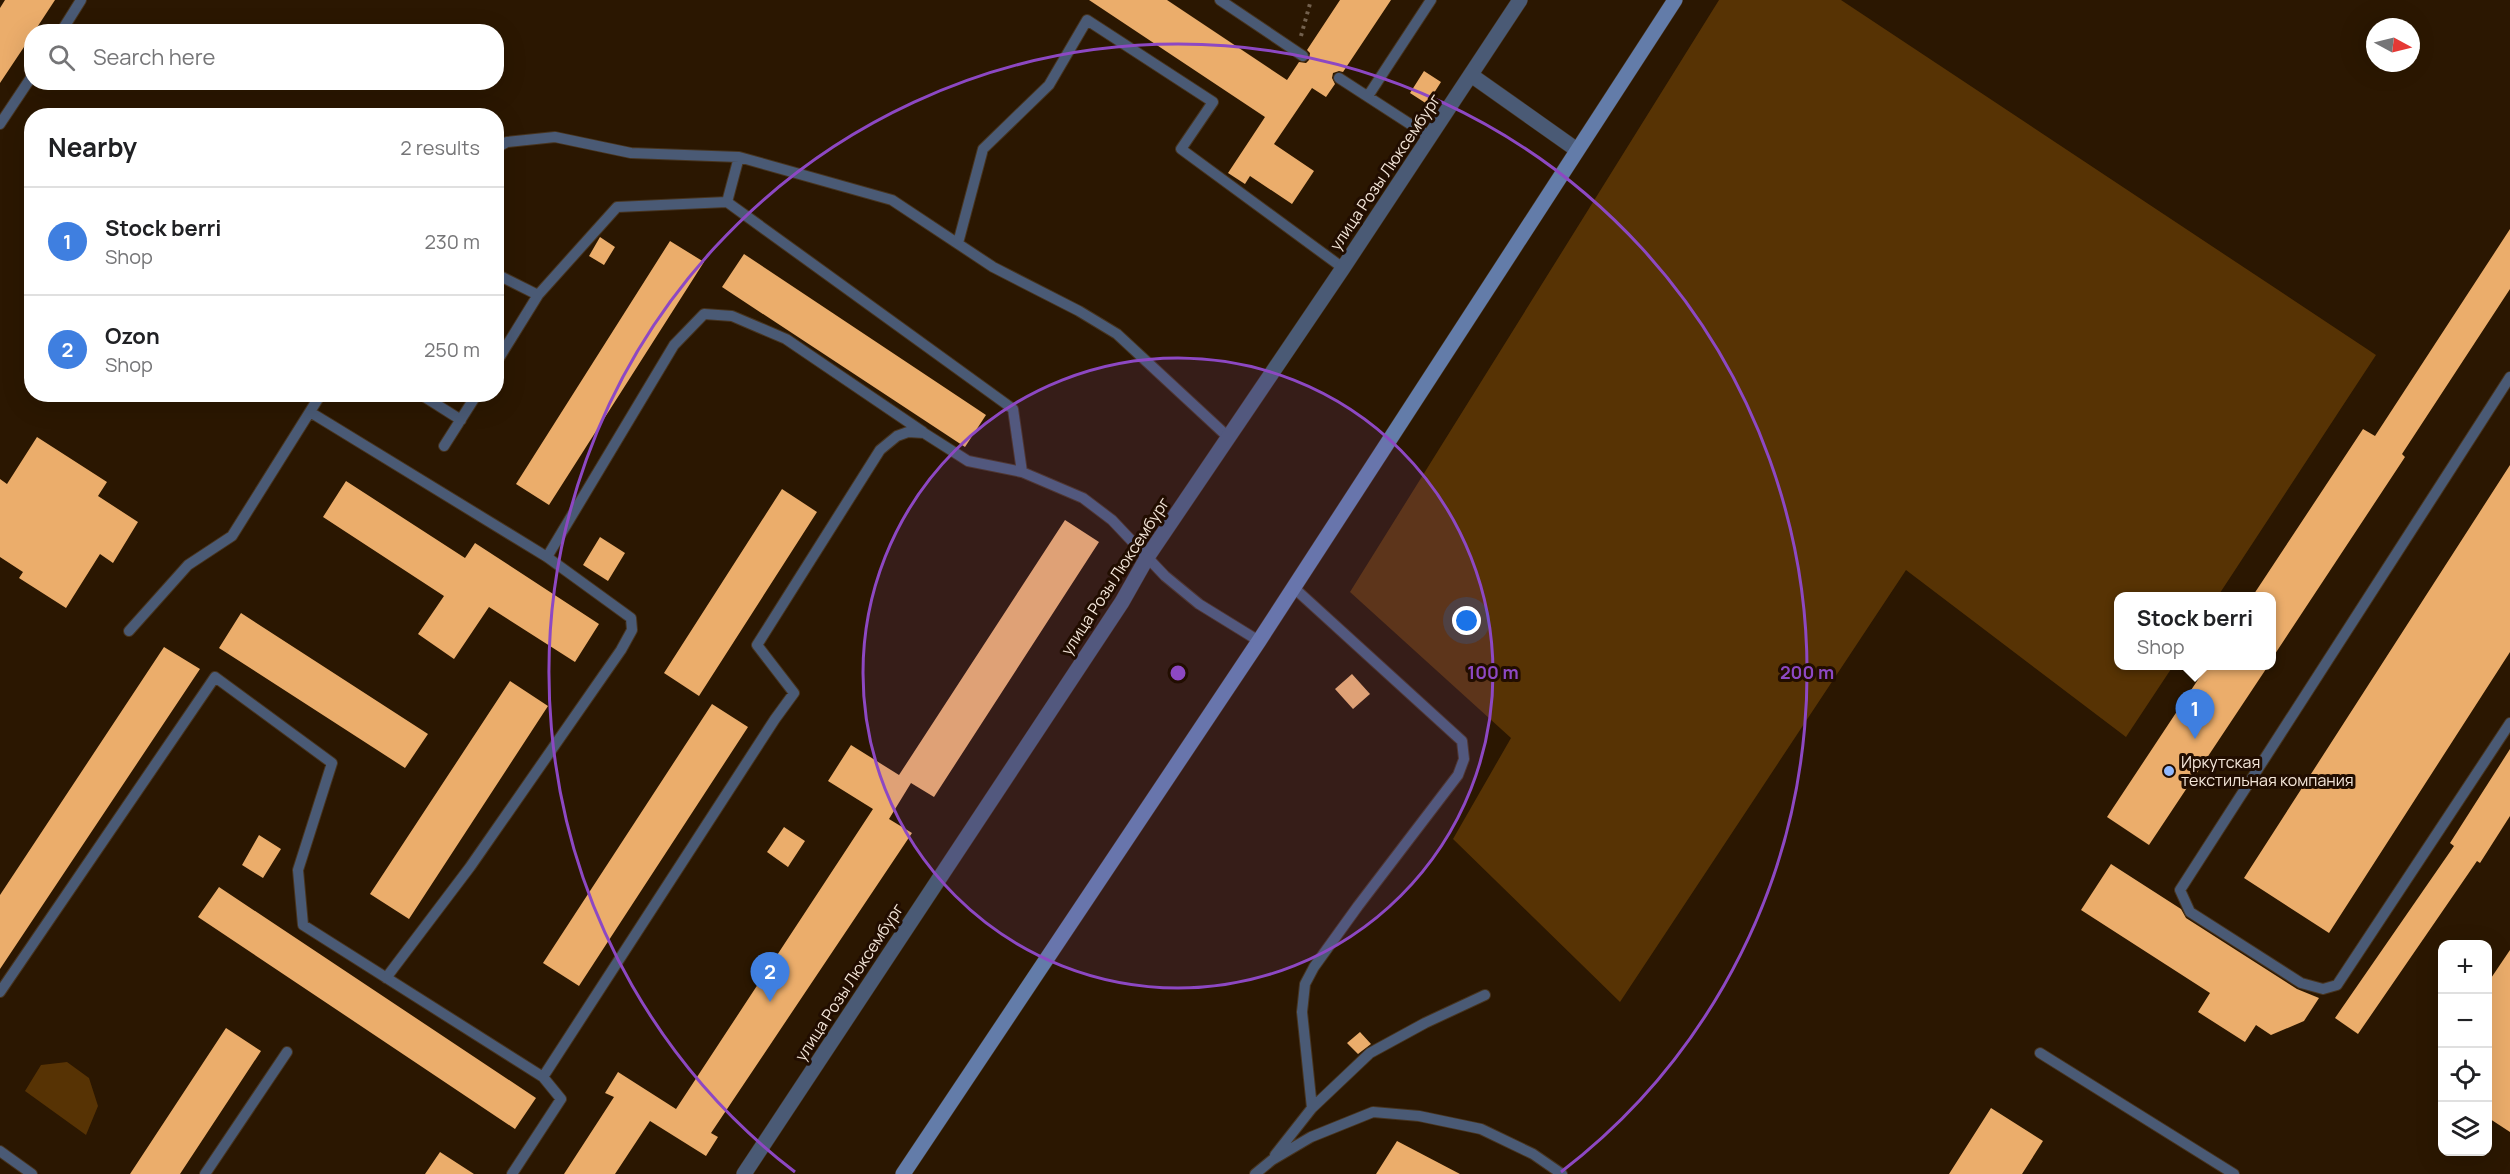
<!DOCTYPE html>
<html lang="en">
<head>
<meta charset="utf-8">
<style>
  :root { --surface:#fff; --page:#f2f2f2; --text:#202124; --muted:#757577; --line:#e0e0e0; --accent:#536586 }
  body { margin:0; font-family:Manrope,sans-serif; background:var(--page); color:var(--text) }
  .controls { position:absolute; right:18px; bottom:18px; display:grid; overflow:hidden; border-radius:12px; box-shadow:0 6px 24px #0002 }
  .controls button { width:54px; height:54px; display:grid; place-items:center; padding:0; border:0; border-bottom:2px solid var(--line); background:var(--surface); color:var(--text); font:30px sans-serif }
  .compass { position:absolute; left:2366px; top:18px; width:54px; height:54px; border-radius:50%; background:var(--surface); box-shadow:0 6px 24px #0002; rotate:97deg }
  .you { position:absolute; left:1467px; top:621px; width:21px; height:21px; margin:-15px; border:4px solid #fff; border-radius:50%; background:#1a73e8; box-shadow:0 0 0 9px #1a73e833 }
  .badge { display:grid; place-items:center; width:39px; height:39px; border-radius:50%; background:var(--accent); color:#fff; font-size:20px; font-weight:700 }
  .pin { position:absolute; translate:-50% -50px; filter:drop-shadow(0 2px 3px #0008) }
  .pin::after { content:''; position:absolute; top:32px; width:21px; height:18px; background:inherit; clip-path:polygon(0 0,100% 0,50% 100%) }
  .popup { position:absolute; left:2114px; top:592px; width:162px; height:78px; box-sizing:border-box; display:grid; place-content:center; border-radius:12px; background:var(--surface); filter:drop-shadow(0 2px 4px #0005); font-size:20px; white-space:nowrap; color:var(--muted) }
  .popup b { font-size:22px; color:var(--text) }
  .popup::after { content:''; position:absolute; left:50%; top:100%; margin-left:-12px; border:12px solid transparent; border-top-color:var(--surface) }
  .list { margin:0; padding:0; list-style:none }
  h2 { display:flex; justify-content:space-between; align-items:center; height:78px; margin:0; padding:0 24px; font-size:26px }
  h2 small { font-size:20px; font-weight:400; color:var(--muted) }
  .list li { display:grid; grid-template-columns:39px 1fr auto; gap:18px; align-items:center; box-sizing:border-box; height:108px; padding:0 24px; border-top:2px solid var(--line) }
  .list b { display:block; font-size:22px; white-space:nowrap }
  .list p { margin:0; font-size:20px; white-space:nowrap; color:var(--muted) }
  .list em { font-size:20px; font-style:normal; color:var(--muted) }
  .icon { flex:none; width:33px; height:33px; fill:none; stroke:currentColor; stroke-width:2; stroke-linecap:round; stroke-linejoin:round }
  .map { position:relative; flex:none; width:2510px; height:1174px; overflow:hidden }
  .search { position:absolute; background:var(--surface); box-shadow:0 6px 24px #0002; left:24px; top:24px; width:480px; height:66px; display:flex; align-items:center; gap:15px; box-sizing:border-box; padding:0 21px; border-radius:24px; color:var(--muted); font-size:22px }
  .panel { position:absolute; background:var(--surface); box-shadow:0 6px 24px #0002; left:24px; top:108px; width:480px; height:294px; border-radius:24px }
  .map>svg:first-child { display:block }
</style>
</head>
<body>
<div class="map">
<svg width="2510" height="1174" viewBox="0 0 2510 1174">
  <rect width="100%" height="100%" fill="#2b1701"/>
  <path fill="#573304" d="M 1719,0 L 1841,0 L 2376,355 L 2218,596 L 2118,596 L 2118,666 L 2173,666 L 2126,737 L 1906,570 L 1620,1002 L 1453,839 L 1511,738 L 1350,592 Z
    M 67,1062 L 89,1078 L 98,1106 L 86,1135 L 25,1091 L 41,1065 Z"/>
  <path fill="#ebad6b" d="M 5,0 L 55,0 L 34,32 L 32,32 L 32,35 L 0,83 L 0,8 Z
    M 1089,0 L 1167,0 L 1287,80 L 1299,62 L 1306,63 L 1309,60 L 1310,53 L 1307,50 L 1340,0 L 1391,0 L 1343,72 L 1339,71 L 1333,73 L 1332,78 L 1335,84 L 1326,97 L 1312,88 L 1274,144 L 1314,171 L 1292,204 L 1250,176 L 1245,184 L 1228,173 L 1265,117 Z
    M 1424,71 L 1441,82 L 1427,104 L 1410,93 Z
    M 2510,229 L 2510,289 L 2402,454 L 2405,457 L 2271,660 L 2271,597 L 2252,597 L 2363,429 L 2375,436 Z
    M 600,237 L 615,247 L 604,265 L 589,256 Z
    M 670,241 L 704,262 L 549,505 L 516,484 Z
    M 744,254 L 986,415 L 965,447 L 722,287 Z
    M 37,437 L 107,482 L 98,496 L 138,522 L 113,563 L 100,554 L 66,608 L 19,578 L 23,572 L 0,557 L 0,479 L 7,484 Z
    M 2510,465 L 2510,652 L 2329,933 L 2244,878 Z
    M 346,481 L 465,558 L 475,543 L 599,624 L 575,662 L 489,607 L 454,659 L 418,634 L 444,596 L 323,517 Z
    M 782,489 L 817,512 L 699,696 L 664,673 Z
    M 1065,520 L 1099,542 L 934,797 L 911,783 L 889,819 L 912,833 L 711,1133 L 718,1137 L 706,1156 L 650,1121 L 615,1174 L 564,1174 L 614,1097 L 605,1093 L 618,1072 L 676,1109 L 873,809 L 828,781 L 851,745 L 899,775 Z
    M 600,537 L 625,553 L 608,581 L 583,565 Z
    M 241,613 L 428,734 L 405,768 L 219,648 Z
    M 164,647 L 200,669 L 0,969 L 0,895 Z
    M 2207,666 L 2268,666 L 2149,845 L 2107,817 Z
    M 1352,674 L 1370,694 L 1353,709 L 1335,689 Z
    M 510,681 L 548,706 L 409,919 L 370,894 Z
    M 712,704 L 748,727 L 579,986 L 543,963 Z
    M 2510,749 L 2510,816 L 2480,863 L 2477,861 L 2358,1034 L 2335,1018 L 2454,846 L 2450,843 Z
    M 784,827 L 805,841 L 788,867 L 767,852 Z
    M 259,835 L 281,849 L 263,878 L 242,865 Z
    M 2111,864 L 2181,909 L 2186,918 L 2297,989 L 2319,998 L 2304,1021 L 2271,1035 L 2256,1025 L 2245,1042 L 2198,1012 L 2210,993 L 2081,910 Z
    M 219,887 L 536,1098 L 515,1129 L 198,917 Z
    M 2510,950 L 2510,1132 L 2487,1117 L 2487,984 Z
    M 226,1028 L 261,1051 L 180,1174 L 130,1174 Z
    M 1360,1032 L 1371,1044 L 1358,1054 L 1347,1043 Z
    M 1991,1108 L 2043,1141 L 2022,1174 L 1949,1174 Z
    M 1397,1141 L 1460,1174 L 1376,1174 Z
    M 440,1152 L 474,1174 L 425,1174 Z"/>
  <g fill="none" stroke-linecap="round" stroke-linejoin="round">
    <g stroke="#47341f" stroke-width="12">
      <path id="service" d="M 1220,0 L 1303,56
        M 61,32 L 81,0
        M 1339,78 L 1430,137
        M 1368,96 L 1431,0
        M 0,124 L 32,76
        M 496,148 L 507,142 L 555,137 L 631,153 L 739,157 L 892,200 L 993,267 L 1079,311 L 1117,334 L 1227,436
        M 739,157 L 727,202 L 1013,409 L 1022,472
        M 958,243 L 983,149 L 1049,85 L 1087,20 L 1213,102 L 1181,149 L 1343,268
        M 496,274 L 538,295
        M 496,363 L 538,295 L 617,207 L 727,202
        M 2510,377 L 2180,890 L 2190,912 L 2301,983 L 2323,989 L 2337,985 L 2510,723
        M 420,394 L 461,420
        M 310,412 L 547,557 L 631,618 L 632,630 L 621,650 L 470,867 L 386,978
        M 444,446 L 477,394
        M 547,557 L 674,345 L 704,314 L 732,316 L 786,339 L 923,432
        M 1293,587 L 1462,741 L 1464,759 L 1458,775 L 1358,906 L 1314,967 L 1305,984 L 1302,1012 L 1312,1108
        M 129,631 L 188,565 L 232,536 L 321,394
        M 0,992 L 215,677 L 332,763 L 298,870 L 303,925 L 543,1077 L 561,1099 L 512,1174
        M 2040,1053 L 2234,1174
        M 543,1077 L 775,719 L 794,693 L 757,645 L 880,450 L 897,436 L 908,432 L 924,433 L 968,461 L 1022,472 L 1083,498 L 1112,520 L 1165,576 L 1199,604 L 1259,641
        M 0,1151 L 32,1174
        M 1275,1155 L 1312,1108 L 1370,1053 L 1425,1023 L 1485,995
        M 205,1174 L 287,1052
        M 1255,1174 L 1272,1160 L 1311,1137 L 1373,1112 L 1419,1116 L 1481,1129 L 1533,1154 L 1562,1174"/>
    </g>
    <g stroke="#47341f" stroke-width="16">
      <path id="minor" d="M 1471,75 L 1577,150
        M 744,1174 L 1122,602 L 1148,556 L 1343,268 L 1520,0"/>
    </g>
    <g stroke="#47341f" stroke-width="16">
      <path id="secondary" d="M 903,1174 L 1259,641 L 1675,0"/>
    </g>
    <path stroke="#73614e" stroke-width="4" stroke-dasharray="3 4.5" stroke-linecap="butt" d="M 1301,36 L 1311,0"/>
    <use href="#service" stroke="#4a5a75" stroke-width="10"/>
    <use href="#minor" stroke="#4a5a75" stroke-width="15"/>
    <use href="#secondary" stroke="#637ca9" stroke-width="15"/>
  </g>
  <circle cx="1178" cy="673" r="315" fill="#8d48c3" fill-opacity=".12"/>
  <g fill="none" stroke="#8d48c3" stroke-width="3">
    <circle cx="1178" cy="673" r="315"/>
    <path d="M795 1172A629 629 0 1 1 1561 1172"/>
  </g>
  <circle fill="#91b8fd" stroke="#210d00" stroke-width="2" cx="2169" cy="771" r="6"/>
  <g text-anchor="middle" stroke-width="6" stroke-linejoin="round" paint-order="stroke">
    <g font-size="16" fill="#f4e6d9" stroke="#210d00">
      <text transform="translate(1385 172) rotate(-56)" y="6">улица Розы Люксембург</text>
      <text transform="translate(1115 576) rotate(-57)" y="6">улица Розы Люксембург</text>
      <text transform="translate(849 982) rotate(-57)" y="6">улица Розы Люксембург</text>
    </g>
    <g font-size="16" fill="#f4e6d9" stroke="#210d00" text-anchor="start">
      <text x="2181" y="768">Иркутская<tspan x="2181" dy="18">текстильная компания</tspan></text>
    </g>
  </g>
  <circle cx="1178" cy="673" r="9" fill="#8d48c3" stroke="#210d00" stroke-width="3"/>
  <g font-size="18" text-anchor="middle" font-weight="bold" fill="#8d48c3" stroke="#210d00" stroke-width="6" stroke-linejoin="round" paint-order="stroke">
    <text x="1493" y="679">100 m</text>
    <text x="1807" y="679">200 m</text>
  </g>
</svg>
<div class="controls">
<button>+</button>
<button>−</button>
<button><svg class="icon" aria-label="locate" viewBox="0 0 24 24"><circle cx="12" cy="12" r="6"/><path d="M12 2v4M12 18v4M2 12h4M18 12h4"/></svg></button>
<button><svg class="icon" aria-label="layers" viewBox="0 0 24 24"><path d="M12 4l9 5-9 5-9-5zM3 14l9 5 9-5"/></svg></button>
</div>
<svg class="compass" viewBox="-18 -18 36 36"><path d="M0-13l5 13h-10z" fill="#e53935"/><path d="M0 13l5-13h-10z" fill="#757577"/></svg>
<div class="you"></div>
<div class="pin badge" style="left:2195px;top:739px;background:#3f7fe0">1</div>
<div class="popup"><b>Stock berri</b>Shop</div>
<div class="pin badge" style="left:770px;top:1002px;background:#3f7fe0">2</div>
<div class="search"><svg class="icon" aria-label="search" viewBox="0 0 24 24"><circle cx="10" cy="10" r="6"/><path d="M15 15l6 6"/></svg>Search here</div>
<section class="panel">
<h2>Nearby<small>2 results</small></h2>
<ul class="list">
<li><span class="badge" style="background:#3f7fe0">1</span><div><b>Stock berri</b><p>Shop</p></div><em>230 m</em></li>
<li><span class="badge" style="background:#3f7fe0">2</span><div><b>Ozon</b><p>Shop</p></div><em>250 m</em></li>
</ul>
</section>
</div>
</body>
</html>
